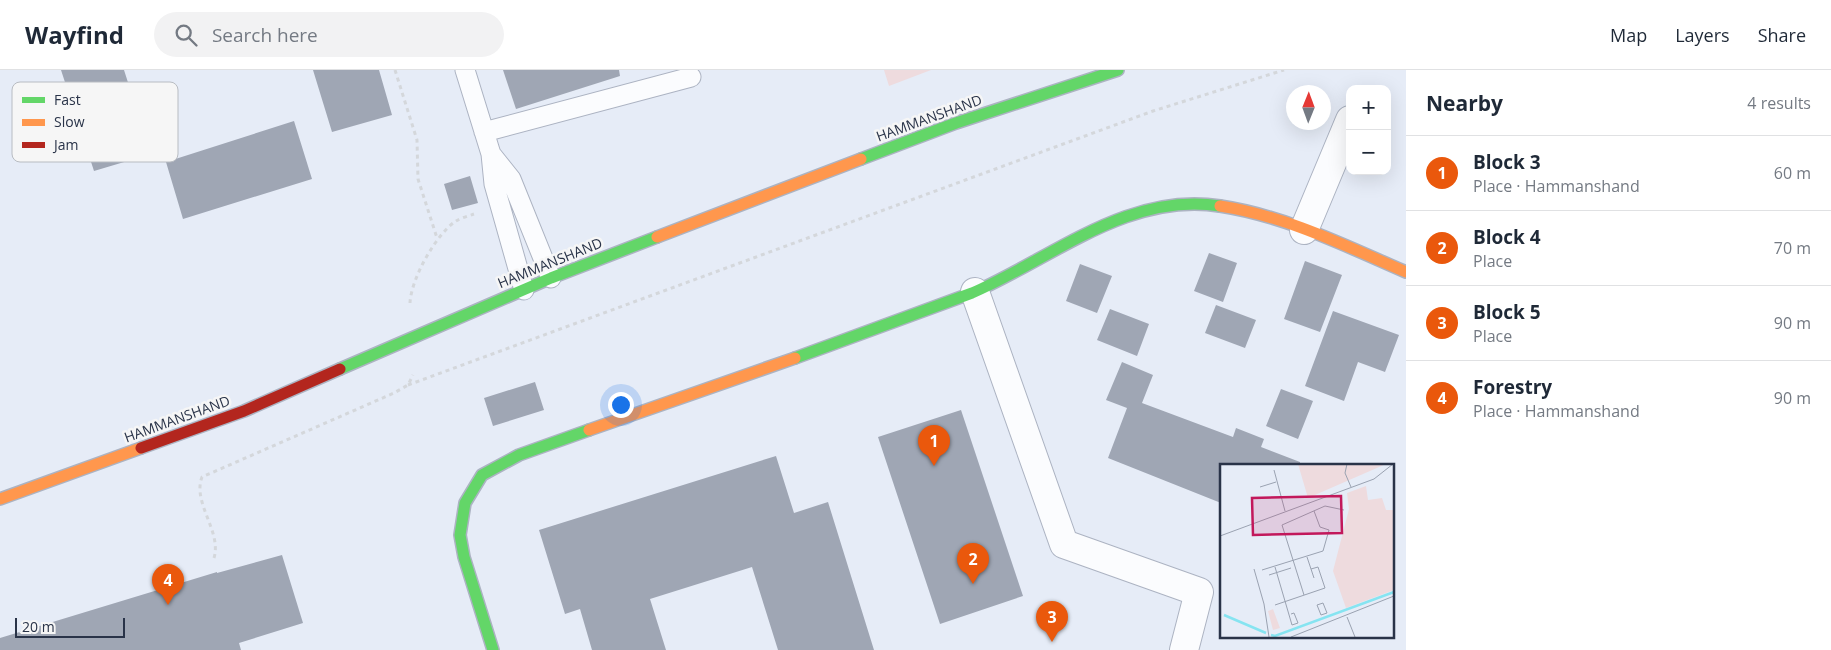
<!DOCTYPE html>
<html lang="en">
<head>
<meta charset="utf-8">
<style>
  :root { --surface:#fff; --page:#f2f2f3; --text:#1f2937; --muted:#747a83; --line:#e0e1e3; --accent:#ea580c }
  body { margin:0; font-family:"Open Sans",sans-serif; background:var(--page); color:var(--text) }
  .controls { position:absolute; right:15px; top:15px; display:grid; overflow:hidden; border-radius:10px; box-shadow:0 5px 20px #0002 }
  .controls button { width:45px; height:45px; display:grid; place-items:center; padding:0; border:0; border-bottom:1px solid var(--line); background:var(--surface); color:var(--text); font:25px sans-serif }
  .compass { position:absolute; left:1286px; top:15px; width:45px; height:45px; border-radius:50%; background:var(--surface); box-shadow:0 5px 20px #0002; rotate:1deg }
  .scale { position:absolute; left:15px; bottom:12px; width:110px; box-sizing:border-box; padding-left:5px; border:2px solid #293348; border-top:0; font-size:14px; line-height:18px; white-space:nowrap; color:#293348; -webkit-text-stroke:4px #f6f6f6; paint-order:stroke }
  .you { position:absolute; left:620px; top:334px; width:18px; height:18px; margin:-12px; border:4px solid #fff; border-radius:50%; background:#1a73e8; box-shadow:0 0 0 8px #1a73e833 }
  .badge { display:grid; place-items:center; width:32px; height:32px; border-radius:50%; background:var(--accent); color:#fff; font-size:16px; font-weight:700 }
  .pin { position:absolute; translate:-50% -41px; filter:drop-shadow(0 1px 2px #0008) }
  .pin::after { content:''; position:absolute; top:26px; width:18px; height:15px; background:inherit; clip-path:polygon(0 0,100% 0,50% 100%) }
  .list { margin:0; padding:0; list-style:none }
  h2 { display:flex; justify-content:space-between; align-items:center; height:65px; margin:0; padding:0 20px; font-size:21px }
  h2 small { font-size:16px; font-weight:400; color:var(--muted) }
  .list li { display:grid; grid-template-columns:32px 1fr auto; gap:15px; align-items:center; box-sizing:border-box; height:75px; padding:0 20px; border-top:1px solid var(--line) }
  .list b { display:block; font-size:19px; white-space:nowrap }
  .list p { margin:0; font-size:16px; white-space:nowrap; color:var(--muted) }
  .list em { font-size:16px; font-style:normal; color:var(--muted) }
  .icon { flex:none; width:28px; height:28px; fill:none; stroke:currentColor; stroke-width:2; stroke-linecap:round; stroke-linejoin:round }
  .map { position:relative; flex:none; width:1406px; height:580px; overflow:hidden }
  header { display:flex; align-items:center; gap:30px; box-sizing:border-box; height:70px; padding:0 25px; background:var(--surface); border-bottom:1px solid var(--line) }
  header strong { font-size:24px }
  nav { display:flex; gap:28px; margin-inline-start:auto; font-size:18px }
  .search { width:350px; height:45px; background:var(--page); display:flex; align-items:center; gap:12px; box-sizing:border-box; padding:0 18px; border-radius:28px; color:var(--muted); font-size:19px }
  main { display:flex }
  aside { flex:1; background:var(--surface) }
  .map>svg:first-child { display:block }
</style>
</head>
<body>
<header>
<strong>Wayfind</strong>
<div class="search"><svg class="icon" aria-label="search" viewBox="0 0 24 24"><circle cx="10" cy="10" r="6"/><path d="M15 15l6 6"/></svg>Search here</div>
<nav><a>Map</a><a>Layers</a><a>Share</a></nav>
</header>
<main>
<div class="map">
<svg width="1406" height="580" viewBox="0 0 1406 580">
  <rect width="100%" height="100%" fill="#e6ecf7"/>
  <path fill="#eedbde" d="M 884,0 L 931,0 L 889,16 Z"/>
  <path fill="#9fa6b4" d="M 61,0 L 124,0 L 151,84 L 94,101 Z
    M 313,0 L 379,0 L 392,45 L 332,62 Z
    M 503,0 L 619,0 L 620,6 L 516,39 Z
    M 294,51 L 312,109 L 183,149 L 166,92 Z
    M 470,106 L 478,133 L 452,140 L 444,114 Z
    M 1209,183 L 1237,193 L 1223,232 L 1194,221 Z
    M 1305,191 L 1342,205 L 1320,262 L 1284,249 Z
    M 1080,194 L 1112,206 L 1097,243 L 1066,231 Z
    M 1216,235 L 1256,250 L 1245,278 L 1205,263 Z
    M 1110,239 L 1149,254 L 1137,286 L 1097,270 Z
    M 1333,241 L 1399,265 L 1385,302 L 1358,292 L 1344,331 L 1305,316 Z
    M 1122,292 L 1153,305 L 1142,333 L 1233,367 L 1236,358 L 1264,369 L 1261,377 L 1300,392 L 1300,395 L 1221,395 L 1221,433 L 1108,388 L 1127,338 L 1106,330 Z
    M 535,312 L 544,340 L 493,356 L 484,328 Z
    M 1281,319 L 1313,331 L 1298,369 L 1266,356 Z
    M 961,340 L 1023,526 L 940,554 L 878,367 Z
    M 776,386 L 794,443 L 828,432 L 874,580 L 778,580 L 752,497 L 650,529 L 666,580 L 592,580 L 580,539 L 565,544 L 539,460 Z
    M 282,485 L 303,553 L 239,573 L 241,580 L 0,580 L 0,568 L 217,502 L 217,503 Z"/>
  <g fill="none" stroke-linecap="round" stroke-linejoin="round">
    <g stroke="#acb3c2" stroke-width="21">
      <path id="lane" d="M 465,0 L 491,84 L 494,114 L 524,220
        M 484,62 L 691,7
        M 491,84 L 511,109 L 551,208"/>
    </g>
    <g stroke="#acb3c2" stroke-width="30">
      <path id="street" d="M 1304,160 L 1350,50
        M 975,222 L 1064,474 L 1199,522 L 1184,580"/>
    </g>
    <g stroke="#acb3c2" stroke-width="14">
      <path id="fast" d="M 861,89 L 956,53 L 1118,0
        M 795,288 L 972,223 C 1051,189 1129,121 1220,136
        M 340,299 L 551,208 L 657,167
        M 493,580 L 464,487 L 460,465 L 465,433 L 482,405 L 519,385 L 589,360"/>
    </g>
    <g stroke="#acb3c2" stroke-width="14">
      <path id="slow" d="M 1220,136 C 1286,146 1346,176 1406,202
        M 657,167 L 861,89
        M 589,360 L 795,288
        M 0,429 L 141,378"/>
    </g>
    <g stroke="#acb3c2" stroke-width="14">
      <path id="jam" d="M 141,378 L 244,341 L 340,299"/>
    </g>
    <path stroke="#d4d7db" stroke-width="3" stroke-dasharray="4 4" stroke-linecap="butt" d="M 395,0 L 417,70 L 418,109 L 437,168
      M 410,233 C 411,209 436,164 456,151 C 461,148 468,146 474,144
      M 408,315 L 1153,41 L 1284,0
      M 214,488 C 222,461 192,433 202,407 L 394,323 L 408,315 L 413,305"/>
    <use href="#lane" stroke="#fbfcfe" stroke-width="19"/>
    <use href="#street" stroke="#fbfcfe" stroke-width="28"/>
    <use href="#fast" stroke="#63d668" stroke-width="11"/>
    <use href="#slow" stroke="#ff974d" stroke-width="11"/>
    <use href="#jam" stroke="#b3261e" stroke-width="11"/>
  </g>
  <g text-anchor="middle" stroke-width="5" stroke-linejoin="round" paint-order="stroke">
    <g font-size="14" fill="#293348" stroke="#f6f6f6">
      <text transform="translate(929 48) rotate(-20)" y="5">HAMMANSHAND</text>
      <text transform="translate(550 193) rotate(-22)" y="5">HAMMANSHAND</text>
      <text transform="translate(177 349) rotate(-20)" y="5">HAMMANSHAND</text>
    </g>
  </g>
  <g transform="translate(1220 394)">
    <rect width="174" height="174" fill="#e6ecf7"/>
    <path d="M 78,0 L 166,0 L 88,34 ZM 146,22 L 148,36 L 162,34 L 166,46 L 174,46 L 174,126 L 126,144 L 113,107 L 129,45 L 127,29 ZM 53,145 L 60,164 L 53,166 L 48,147 Z" fill="#eedbde"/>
    <path fill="none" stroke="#86e4f1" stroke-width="2.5" d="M 4,151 L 46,169M 51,171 L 55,172 L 174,128"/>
    <path fill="none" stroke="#9aa2b1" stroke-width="1" d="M 127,0 L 125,9 L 131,23M 54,6 L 65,47M 40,23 L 56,18M 0,72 L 154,15 L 173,0M 87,93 L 94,114M 55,103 L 72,161 L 78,159 L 74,149 L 71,150M 34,105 L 44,140 L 49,173M 42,106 L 103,87 L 109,66 L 100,63 L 94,47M 49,111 L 71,104M 84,131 L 62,61 L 105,42 L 124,46M 103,139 L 107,149 L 101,151 L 97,141 ZM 55,141 L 105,124 L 98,103 L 91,105M 127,153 L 135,173M 71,173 L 174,132"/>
    <path fill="#c2185b" fill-opacity="0.15" stroke="#c2185b" stroke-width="2.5" d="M 121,32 L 122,69 L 33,71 L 32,34 Z"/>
    <rect width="174" height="174" fill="none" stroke="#293348" stroke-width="2.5"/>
  </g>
  <rect x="12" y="12" width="166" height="80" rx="8" fill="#f6f6f6" stroke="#b8bcc2" stroke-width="1"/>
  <rect x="22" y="27" width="23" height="6" fill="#63d668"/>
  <rect x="22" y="49" width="23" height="7" fill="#ff974d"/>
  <rect x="22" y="72" width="23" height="6" fill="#b3261e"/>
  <g font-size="14" fill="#293348">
    <text x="54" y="35">Fast</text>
    <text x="54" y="57">Slow</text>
    <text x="54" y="80">Jam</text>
  </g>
</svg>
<div class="controls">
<button>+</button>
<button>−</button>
</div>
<svg class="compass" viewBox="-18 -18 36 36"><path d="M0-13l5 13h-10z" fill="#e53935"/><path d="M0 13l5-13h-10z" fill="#747a83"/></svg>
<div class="scale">20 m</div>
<div class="you"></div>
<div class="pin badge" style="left:934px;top:396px">1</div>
<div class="pin badge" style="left:973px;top:514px">2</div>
<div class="pin badge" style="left:1052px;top:572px">3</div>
<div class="pin badge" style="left:168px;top:535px">4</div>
</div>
<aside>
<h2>Nearby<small>4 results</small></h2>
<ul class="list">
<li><span class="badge">1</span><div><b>Block 3</b><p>Place · Hammanshand</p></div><em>60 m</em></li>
<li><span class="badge">2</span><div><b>Block 4</b><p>Place</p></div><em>70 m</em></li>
<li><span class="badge">3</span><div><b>Block 5</b><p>Place</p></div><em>90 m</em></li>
<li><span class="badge">4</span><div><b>Forestry</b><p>Place · Hammanshand</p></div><em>90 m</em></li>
</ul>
</aside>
</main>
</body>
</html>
